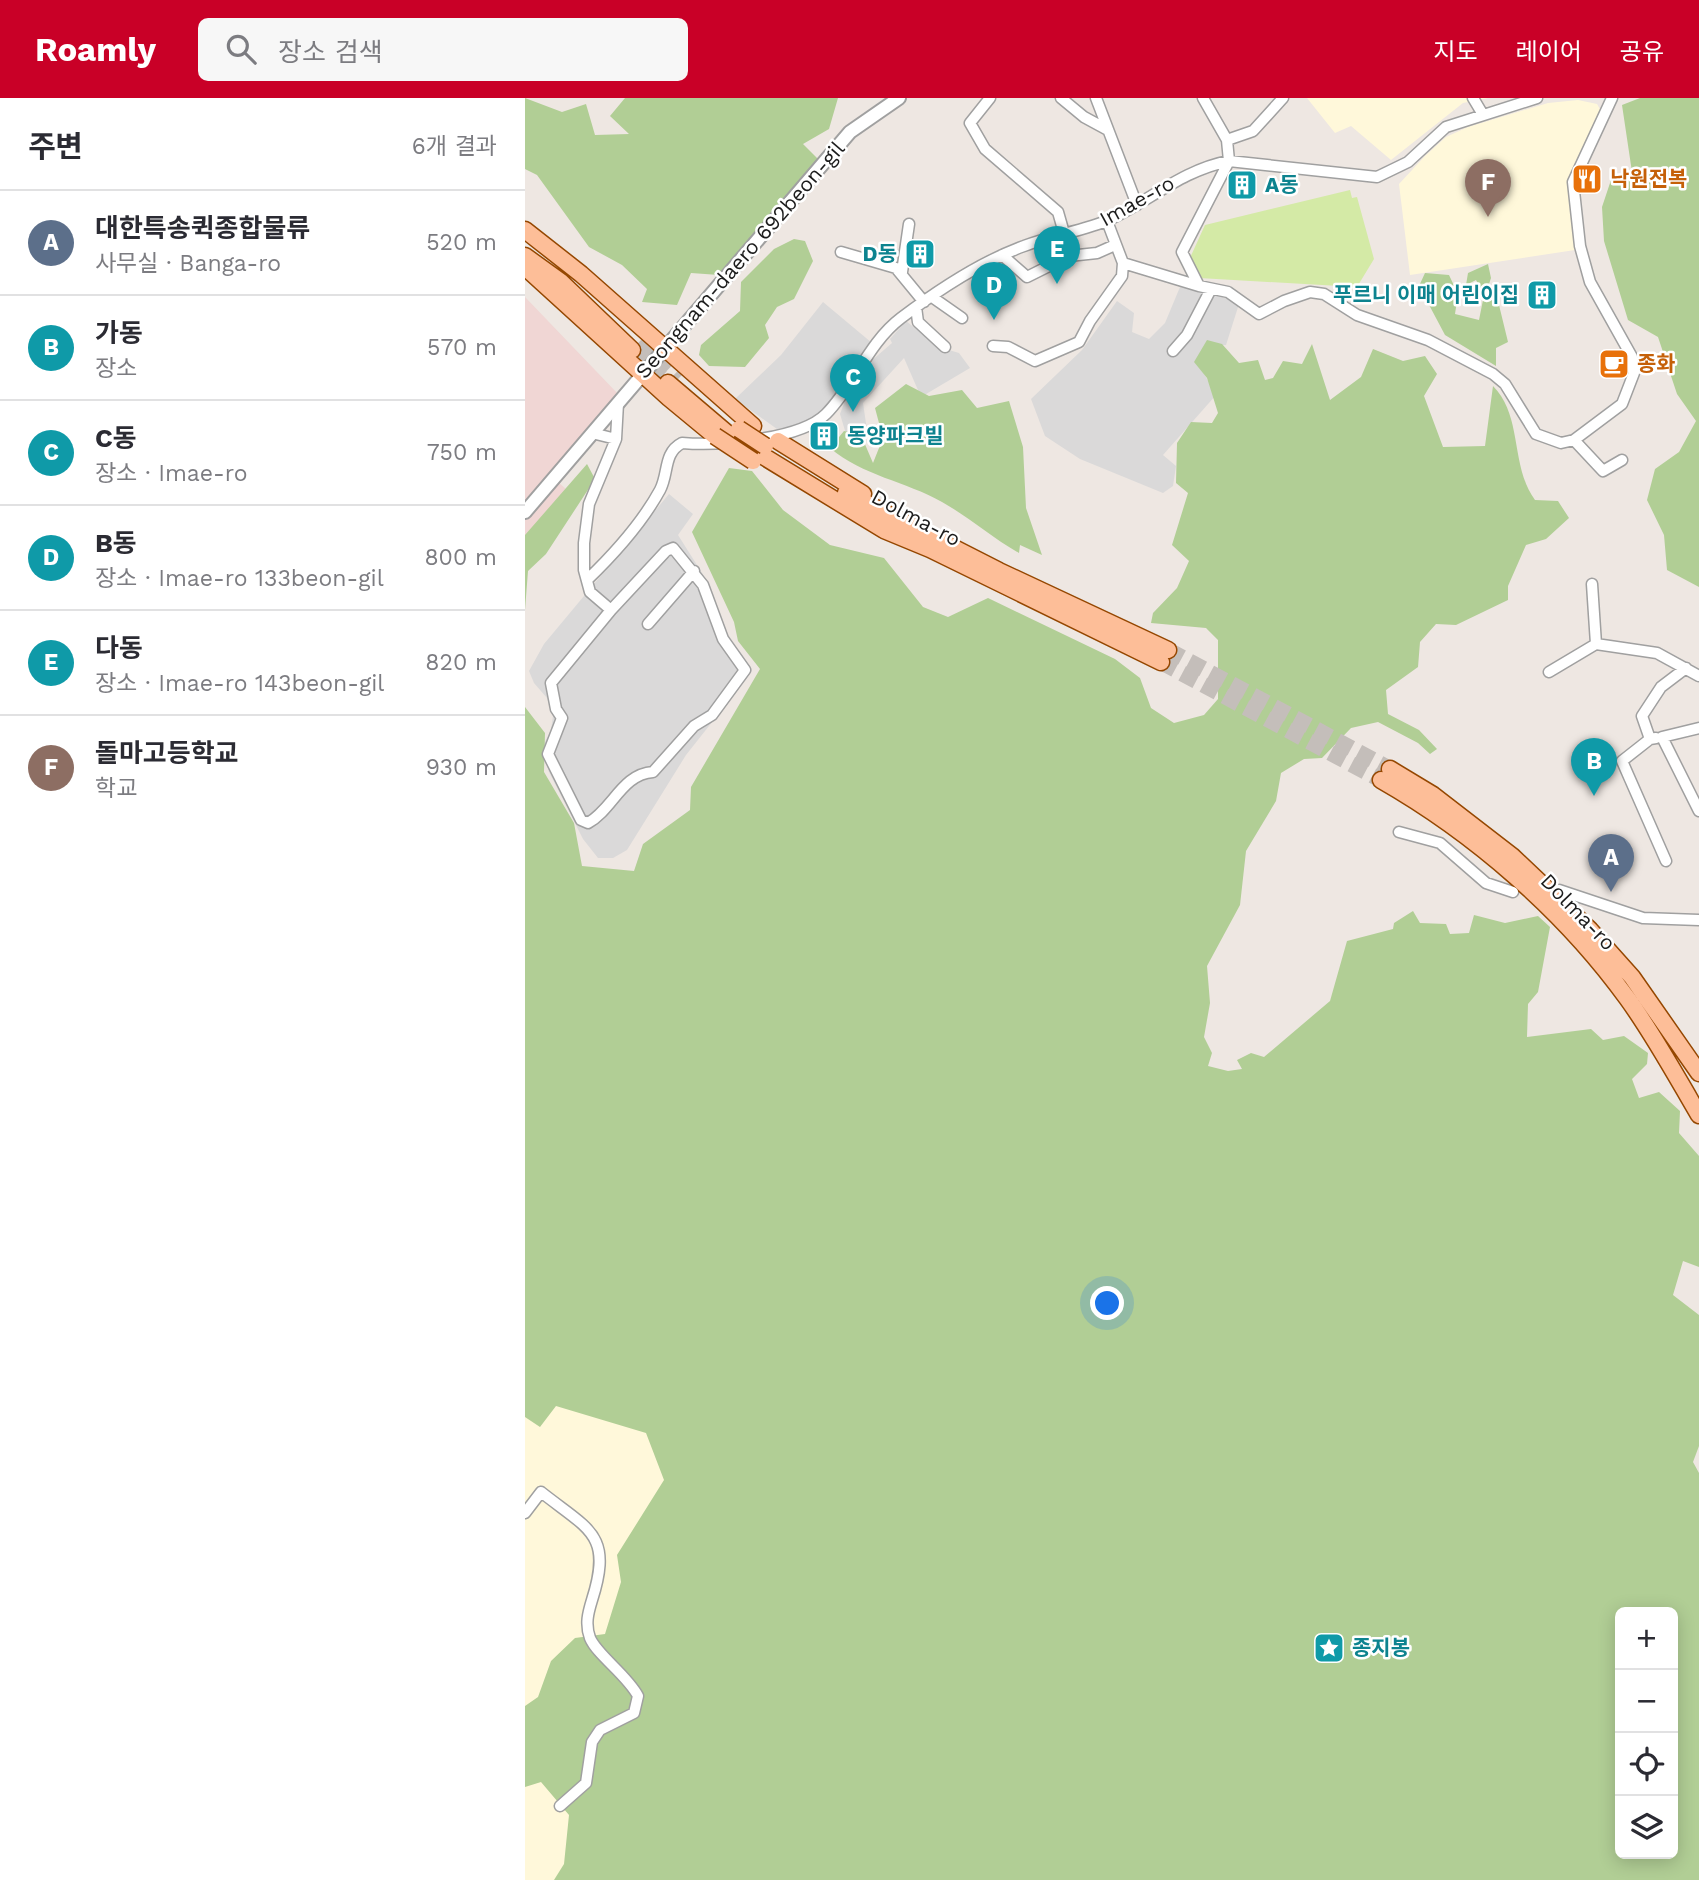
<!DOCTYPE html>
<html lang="ko">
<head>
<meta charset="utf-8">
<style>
  :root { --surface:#fff; --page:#f7f7f7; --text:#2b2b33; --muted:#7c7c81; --line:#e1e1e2; --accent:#c90027 }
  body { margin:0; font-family:"Work Sans","Noto Sans KR",sans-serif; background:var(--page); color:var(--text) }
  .controls { position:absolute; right:21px; bottom:21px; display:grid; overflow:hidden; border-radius:10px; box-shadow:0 4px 18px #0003 }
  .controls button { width:63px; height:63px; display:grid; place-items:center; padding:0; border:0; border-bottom:2px solid var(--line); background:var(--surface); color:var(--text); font:35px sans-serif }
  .you { position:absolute; left:583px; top:1206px; width:24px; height:24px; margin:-18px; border:5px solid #fff; border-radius:50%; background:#1a73e8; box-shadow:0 0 0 10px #1a73e833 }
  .badge { display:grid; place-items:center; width:46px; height:46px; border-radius:50%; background:var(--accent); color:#fff; font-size:23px; font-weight:700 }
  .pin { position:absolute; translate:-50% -58px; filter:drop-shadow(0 2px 4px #0008) }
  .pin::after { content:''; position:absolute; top:37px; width:24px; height:21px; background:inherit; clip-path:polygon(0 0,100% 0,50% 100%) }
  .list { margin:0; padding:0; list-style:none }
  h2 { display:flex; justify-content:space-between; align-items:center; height:91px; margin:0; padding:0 28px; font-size:30px }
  h2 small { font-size:23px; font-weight:400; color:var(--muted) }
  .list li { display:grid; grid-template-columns:46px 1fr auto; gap:21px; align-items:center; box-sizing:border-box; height:105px; padding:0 28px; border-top:2px solid var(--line) }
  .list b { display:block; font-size:26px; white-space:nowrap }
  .list p { margin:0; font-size:23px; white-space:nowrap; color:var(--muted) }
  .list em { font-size:23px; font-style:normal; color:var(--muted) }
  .icon { flex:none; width:38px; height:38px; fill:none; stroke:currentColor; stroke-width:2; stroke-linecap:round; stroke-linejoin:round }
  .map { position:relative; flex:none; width:1174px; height:1782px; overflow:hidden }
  header { display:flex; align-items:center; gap:42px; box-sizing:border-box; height:98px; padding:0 35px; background:var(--accent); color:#fff }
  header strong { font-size:33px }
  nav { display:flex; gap:38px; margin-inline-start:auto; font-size:24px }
  .search { width:490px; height:63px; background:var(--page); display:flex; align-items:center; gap:18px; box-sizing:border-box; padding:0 24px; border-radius:10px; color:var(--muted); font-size:26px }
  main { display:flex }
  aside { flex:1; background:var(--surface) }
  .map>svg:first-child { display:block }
</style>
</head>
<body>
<header>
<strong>Roamly</strong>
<div class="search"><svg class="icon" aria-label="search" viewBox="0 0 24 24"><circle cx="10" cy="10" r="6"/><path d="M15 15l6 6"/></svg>장소 검색</div>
<nav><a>지도</a><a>레이어</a><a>공유</a></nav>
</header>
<main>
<aside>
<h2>주변<small>6개 결과</small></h2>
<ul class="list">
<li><span class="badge" style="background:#5c6f8a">A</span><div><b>대한특송퀵종합물류</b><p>사무실 · Banga-ro</p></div><em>520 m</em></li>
<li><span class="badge" style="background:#0f9aa8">B</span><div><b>가동</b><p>장소</p></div><em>570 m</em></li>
<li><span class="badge" style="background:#0f9aa8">C</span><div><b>C동</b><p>장소 · Imae-ro</p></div><em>750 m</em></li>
<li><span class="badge" style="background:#0f9aa8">D</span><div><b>B동</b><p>장소 · Imae-ro 133beon-gil</p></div><em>800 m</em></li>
<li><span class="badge" style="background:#0f9aa8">E</span><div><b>다동</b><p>장소 · Imae-ro 143beon-gil</p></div><em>820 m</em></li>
<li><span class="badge" style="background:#8d6e63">F</span><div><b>돌마고등학교</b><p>학교</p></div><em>930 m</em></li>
</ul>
</aside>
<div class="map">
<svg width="1174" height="1782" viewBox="0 0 1174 1782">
  <rect width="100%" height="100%" fill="#eee7e2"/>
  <path fill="#dad9d9" d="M 655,189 L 683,193 L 714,206 L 701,247 L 685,248 L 673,265 L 691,297 L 638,357 L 651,368 L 648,388 L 638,395 L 555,361 L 520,338 L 506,301 L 557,252 L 592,203 L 609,215 L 607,234 L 624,241 L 640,225 Z
    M 298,204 L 347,245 L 304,305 L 287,321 L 277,327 L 252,331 L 210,301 L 256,257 Z
    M 381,223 L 414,249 L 434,255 L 445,270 L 396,299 L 379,260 L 338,305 L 342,332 L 321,336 L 315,316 L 324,292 L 338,270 L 367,245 L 365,241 Z
    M 144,396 L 168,416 L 153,437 L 184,486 L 201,541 L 222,569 L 222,580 L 161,657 L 102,752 L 88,760 L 73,760 L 58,741 L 24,674 L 17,650 L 26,632 L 28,618 L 22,600 L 9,585 L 4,573 L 19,546 Z"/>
  <path fill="#fff8da" d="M 782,0 L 963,0 L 938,5 L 866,62 L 826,28 L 810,35 Z
    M 1053,2 L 1072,6 L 1076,13 L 1045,77 L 1050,152 L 885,177 L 874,86 L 900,58 L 921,39 L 943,29 L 1023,5 Z
    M 0,1221 L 145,1334 L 151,1782 L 0,1782 Z"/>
  <path fill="#f0d6d4" d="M 0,199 L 94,297 L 27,379 L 48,397 L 0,465 Z"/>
  <path fill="#d4eaa6" d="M 825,92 L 827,100 L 832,99 L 849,161 L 832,189 L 674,180 L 664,162 L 680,127 Z"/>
  <path fill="#b1ce95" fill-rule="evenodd" d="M 0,0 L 37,14 L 61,6 L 70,37 L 104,36 L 85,18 L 100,0 L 313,0 L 304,31 L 278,46 L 295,63 L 194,177 L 166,175 L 152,207 L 117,204 L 122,191 L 97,167 L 64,149 L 12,77 L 0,71 Z
    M 1115,0 L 1174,0 L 1174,489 L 1142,472 L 1139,437 L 1122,402 L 1130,371 L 1154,354 L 1171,323 L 1152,296 L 1133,239 L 1103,222 L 1079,143 L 1077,109 L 1086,82 L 1107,74 L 1097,7 Z
    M 269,141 L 280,143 L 288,163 L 269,201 L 252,209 L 240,227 L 244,240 L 220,269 L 184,268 L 174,257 L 176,247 L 215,213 L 216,184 L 249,151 Z
    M 963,166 L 966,180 L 962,192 L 974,207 L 983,244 L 971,250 L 971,268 L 920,237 L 894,188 L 900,175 L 924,177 L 933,196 L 930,216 L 954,222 L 959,197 L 951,182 L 941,187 L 943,175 Z
    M 682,242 L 697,246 L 714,265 L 733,262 L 740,282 L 748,280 L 758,263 L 777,266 L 787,246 L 805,302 L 836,279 L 848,251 L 878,263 L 900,258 L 912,276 L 899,298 L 918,349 L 960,348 L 968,288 C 998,318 985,368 1010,402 L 1033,403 L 1044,420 L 1021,441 L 1001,447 L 983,488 L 983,502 L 931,527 L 911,526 L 895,544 L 893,569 L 861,592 L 863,616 L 894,632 L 912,651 L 905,656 L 893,645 L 853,624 L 826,630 L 797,660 L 779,661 L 756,675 L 751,703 L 721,753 L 715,807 L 682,868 L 685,905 L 679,939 L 687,955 L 683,968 L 703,973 L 717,971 L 712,962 L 726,955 L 739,959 L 805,903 L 822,843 L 868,831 L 869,825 L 888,813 L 895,825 L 921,826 L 925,836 L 944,835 L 949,817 L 980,825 L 1013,818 L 1025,829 L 1013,894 L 1003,906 L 1002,939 L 1066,931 L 1078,942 L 1099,938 L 1123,955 L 1122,966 L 1107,981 L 1114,1000 L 1134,994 L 1155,1013 L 1154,1035 L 1174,1058 L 1174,1169 L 1158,1163 L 1148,1197 L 1174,1217 L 1174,1348 L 1168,1364 L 1174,1375 L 1174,1782 L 29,1782 L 39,1766 L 44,1717 L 16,1684 L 0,1689 L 0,1608 L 13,1599 L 26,1563 L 50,1540 L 80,1536 L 96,1484 L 92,1457 L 139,1382 L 121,1335 L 31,1308 L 15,1329 L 0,1319 L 0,609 L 20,635 L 19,674 L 49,725 L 57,768 L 109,773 L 118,746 L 165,712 L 166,689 L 235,571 L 213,543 L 209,524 L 167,434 L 204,370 L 227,373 L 258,412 L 305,447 L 359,460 L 398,509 L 423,519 L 463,500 L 590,561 L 615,580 L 626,610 L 649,625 L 679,617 L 693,601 L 693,542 L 681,530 L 626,525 L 628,515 L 652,490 L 664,463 L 647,447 L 663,395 L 651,385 L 652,345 L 666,324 L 687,325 L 693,315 L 682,280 L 669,264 ZM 1095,1514 L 1148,1514 L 1148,1756 L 1095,1756 Z
    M 381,286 L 404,298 L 437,292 L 452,310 L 484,303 L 498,349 L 501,410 L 517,457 L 495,447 L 494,455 C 467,440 444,419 417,404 C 380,383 338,378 305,350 L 319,333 L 336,337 L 348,365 L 358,340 L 350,310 Z
    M 62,366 L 70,381 L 21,456 L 3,473 L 0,512 L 0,437 Z"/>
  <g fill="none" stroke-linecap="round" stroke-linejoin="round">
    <path stroke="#c4beba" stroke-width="16" stroke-dasharray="16 8" stroke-linecap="butt" d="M 116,242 L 155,279
      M 107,252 L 143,285
      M 643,552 L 865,671
      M 636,564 L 856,682"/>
    <g stroke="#a0a0a0" stroke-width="13">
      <path id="minor" d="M 465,0 L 445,25 L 460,51 L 533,114 L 539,135
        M 536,0 L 559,19 L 583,32
        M 571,0 L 612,107
        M 678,0 L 702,42 L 704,63 L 657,154 L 674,188 L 703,194 L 734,216 L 759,203 L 785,194 L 799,196 L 832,217 L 903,242 L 968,276 L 980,286 L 1011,336 L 1036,345 L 1049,342 L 1097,306 L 1109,275 L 1107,259 L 1065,184 L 1055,148 L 1048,84 L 1087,0
        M 948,0 L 957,15
        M 702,42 L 728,33 L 758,0
        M 316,154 L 371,170 L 399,204
        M 477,157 L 502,179 L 544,158 L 572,155 L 590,147
        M 598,165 L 674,188
        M 377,174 L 384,126
        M 407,199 L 437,220
        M 391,209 L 393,224 L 420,249
        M 468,248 L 483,249 L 510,263 L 554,244 L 565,223 L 597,178 L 598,165 L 582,123
        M 648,253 L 662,237 L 686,191
        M 67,335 L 91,341
        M 1049,342 L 1078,373 L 1097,362
        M 62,482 C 89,456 117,425 135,392 C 144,375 138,355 157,345 C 193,348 275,342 301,316 C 329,288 343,245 376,220 C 413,192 455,164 499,148 C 527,137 559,133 586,121 C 627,101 658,72 704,63 L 852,79 L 883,64 L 921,29 L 1012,0
        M 1067,486 L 1071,546 L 1132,555 L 1174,578
        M 86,512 L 26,585 L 31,611 L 37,620 L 23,656 L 56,722 L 63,725 C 88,711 97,676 128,674 L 169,628 L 187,617 L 220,572 L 198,541 L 178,487 L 148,450 L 141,453 L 86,512 L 65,494 L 59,472 L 59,445 L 64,406 L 91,341 L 93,305
        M 123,526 L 169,473
        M 1024,574 L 1071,546
        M 1174,630 L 1137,639 L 1174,713
        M 1131,640 L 1125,641 L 1117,618 L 1136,589 L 1161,570
        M 1125,641 L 1097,663 L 1141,763
        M 874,734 L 915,745 L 961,785 L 988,794
        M 1034,792 L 1118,820 L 1174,822
        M 0,1415 L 16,1394 C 64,1432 88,1436 67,1502 C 63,1515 60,1526 65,1540 C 72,1557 102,1577 113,1598 L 109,1615 L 75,1632 L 67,1644 L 61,1685 L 35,1708"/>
    </g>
    <g stroke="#a0a0a0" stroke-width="16">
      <path id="tertiary" d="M 0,414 L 325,34 L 374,0"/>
    </g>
    <g stroke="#954700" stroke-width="19">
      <path id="primary" d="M 0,132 L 56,176 L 228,328
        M 0,158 L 36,184 L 107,252
        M 0,169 L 144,300 L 190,338
        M 143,285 L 203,336
        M 253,343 L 338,396
        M 228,352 L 359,432 L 405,451 L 636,564
        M 321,395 L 474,473 L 643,552
        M 865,671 L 908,697 L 987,758 L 1065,832 L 1107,879 L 1174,975
        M 856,682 C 949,735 1039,813 1102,900 C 1129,937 1151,978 1174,1017"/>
    </g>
    <use href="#minor" stroke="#fff" stroke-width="10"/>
    <use href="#tertiary" stroke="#fff" stroke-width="12"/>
    <use href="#primary" stroke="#fdbe98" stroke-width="16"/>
    <g stroke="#954700" stroke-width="19" stroke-linecap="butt">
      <path id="primary-bridge" d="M 214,331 L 240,348
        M 190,338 L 228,363"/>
    </g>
    <use href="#primary-bridge" stroke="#fdbe98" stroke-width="16"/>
  </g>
  <defs>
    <g id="restaurant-square" transform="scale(1.575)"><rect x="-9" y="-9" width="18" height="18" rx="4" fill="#e8710a" stroke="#fff"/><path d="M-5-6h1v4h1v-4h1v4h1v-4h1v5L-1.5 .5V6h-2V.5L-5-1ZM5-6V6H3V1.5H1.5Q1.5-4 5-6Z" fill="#fff"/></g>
    <g id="building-square" transform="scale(1.575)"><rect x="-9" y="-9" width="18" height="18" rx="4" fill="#0f9aa8" stroke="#fff"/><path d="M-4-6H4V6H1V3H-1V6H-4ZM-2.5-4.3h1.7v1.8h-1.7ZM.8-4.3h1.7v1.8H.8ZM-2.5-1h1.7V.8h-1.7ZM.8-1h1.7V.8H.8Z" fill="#fff"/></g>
    <g id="cafe-square" transform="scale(1.575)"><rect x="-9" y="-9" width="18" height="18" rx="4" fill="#e8710a" stroke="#fff"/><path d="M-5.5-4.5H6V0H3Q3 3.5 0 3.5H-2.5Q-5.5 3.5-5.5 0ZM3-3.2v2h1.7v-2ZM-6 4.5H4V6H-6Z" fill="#fff"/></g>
    <g id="sight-square" transform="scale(1.575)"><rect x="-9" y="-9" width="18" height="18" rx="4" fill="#0f9aa8" stroke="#fff"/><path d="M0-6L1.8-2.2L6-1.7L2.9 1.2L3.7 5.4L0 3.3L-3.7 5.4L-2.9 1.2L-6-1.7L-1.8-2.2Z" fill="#fff"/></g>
  </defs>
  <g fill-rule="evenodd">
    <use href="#restaurant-square" x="1062" y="81"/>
    <use href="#building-square" x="717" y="87"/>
    <use href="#building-square" x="395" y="156"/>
    <use href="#building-square" x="1017" y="197"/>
    <use href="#cafe-square" x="1089" y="266"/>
    <use href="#building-square" x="299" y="338"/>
    <use href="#sight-square" x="804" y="1550"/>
  </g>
  <g text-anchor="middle" stroke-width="5" stroke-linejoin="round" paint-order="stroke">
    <g font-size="21" font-weight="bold" fill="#c56008" stroke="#fff" text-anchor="start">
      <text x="1085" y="88">낙원전복</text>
      <text x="1112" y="273">종화</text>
    </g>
    <g font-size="21" font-weight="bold" fill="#0d838f" stroke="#fff" text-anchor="start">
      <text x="740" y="94">A동</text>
      <text x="372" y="163" text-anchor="end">D동</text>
      <text x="994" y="204" text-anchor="end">푸르니 이매 어린이집</text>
      <text x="322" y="345">동양파크빌</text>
      <text x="827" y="1557">종지봉</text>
    </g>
    <g font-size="21" fill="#1c1c1c" stroke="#fff">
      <text transform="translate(612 103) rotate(-29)" y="7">Imae-ro</text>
      <text transform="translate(215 162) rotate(-49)" y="7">Seongnam-daero 692beon-gil</text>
      <text transform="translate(391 420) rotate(28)" y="7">Dolma-ro</text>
      <text transform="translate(1053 814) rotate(46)" y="7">Dolma-ro</text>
    </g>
  </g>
</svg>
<div class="controls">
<button>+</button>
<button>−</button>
<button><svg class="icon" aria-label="locate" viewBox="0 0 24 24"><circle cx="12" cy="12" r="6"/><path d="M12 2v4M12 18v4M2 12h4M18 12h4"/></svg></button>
<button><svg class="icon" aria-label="layers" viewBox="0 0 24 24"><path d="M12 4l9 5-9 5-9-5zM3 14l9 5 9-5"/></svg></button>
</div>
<div class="you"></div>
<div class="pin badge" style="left:1086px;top:794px;background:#5c6f8a">A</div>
<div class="pin badge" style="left:1069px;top:698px;background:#0f9aa8">B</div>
<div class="pin badge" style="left:328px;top:314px;background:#0f9aa8">C</div>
<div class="pin badge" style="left:469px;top:222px;background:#0f9aa8">D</div>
<div class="pin badge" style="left:532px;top:186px;background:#0f9aa8">E</div>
<div class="pin badge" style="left:963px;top:119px;background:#8d6e63">F</div>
</div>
</main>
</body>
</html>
